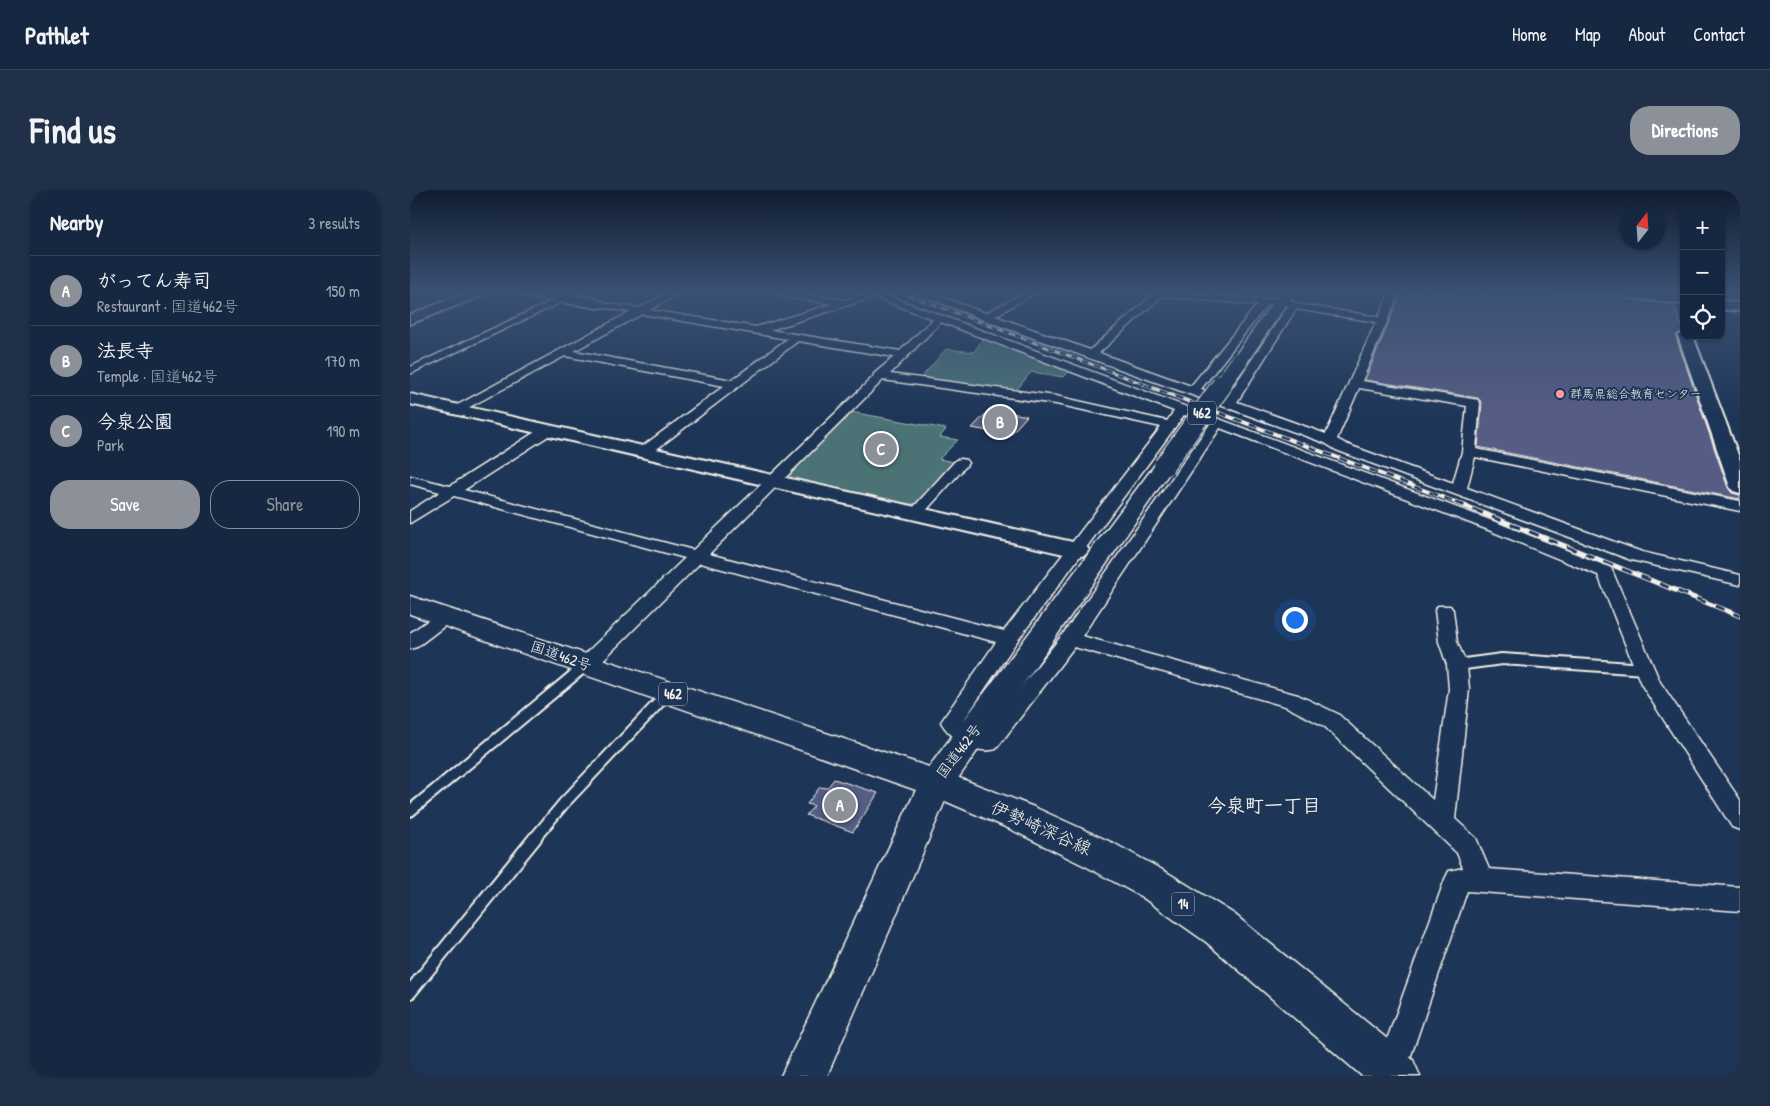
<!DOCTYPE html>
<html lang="en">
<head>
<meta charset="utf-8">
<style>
  :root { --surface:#162841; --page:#1f3048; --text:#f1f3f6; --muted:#9ea6b1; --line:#35445a; --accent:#8c9099 }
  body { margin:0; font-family:"Patrick Hand","Klee One",sans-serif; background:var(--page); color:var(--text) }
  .controls { position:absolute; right:15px; top:15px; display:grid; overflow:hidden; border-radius:10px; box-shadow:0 1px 4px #0004 }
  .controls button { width:45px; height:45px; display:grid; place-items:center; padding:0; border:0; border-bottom:1px solid var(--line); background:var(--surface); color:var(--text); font:25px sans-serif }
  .compass { position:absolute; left:1210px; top:15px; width:45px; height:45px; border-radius:50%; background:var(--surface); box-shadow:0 1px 4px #0004; rotate:17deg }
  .you { position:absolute; left:884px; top:429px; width:18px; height:18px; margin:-12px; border:4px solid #fff; border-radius:50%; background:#1a73e8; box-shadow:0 0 0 8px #1a73e833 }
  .badge { display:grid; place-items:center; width:32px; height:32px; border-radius:50%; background:var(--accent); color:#fff; font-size:16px; font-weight:700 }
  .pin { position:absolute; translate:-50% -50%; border:2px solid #fff; box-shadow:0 1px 5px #0006 }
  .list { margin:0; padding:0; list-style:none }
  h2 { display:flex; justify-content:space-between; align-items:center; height:65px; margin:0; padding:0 20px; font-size:21px }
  h2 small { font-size:16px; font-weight:400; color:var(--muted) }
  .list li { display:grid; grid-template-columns:32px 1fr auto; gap:15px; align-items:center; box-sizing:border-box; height:70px; padding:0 20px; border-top:1px solid var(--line) }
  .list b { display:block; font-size:19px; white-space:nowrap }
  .list p { margin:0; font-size:16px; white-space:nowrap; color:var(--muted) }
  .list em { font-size:16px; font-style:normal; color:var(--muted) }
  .actions { display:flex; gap:10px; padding:15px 20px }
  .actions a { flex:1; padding:11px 0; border:1px solid var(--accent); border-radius:20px; text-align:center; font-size:18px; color:var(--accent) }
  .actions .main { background:var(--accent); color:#fff }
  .icon { flex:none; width:28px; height:28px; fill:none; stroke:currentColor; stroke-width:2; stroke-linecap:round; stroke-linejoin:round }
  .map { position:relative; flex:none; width:1330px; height:886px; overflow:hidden; border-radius:20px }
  header { display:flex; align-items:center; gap:30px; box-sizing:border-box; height:70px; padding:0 25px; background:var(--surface); border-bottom:1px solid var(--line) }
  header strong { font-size:24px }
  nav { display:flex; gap:28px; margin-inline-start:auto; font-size:18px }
  .intro { display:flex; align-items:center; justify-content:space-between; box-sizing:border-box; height:120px; padding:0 30px }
  h1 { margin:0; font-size:35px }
  .button { padding:12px 22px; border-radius:20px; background:var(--accent); color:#fff; font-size:18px; font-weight:700 }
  main { display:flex; gap:30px; padding:0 30px }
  aside { flex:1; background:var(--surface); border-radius:20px; box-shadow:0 1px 4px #0004 }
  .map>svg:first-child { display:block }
</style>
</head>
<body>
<header>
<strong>Pathlet</strong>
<nav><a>Home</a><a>Map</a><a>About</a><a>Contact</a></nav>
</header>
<div class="intro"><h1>Find us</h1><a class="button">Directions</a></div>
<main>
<aside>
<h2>Nearby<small>3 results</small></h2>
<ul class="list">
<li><span class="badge">A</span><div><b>がってん寿司</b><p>Restaurant · 国道462号</p></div><em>150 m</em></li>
<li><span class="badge">B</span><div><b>法長寺</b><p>Temple · 国道462号</p></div><em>170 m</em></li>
<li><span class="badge">C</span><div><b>今泉公園</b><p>Park</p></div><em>190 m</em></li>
</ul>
<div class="actions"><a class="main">Save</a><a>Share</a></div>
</aside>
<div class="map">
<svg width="1330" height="886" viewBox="0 0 1330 886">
  <rect width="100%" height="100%" fill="#1d3557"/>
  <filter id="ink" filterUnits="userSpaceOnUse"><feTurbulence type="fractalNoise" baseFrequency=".02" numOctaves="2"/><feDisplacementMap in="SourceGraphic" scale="10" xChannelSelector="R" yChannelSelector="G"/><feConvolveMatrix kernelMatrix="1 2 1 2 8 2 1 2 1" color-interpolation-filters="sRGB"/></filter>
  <g filter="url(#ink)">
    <path fill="#4c7376" stroke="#a0b2af" d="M 573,148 L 660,181 L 653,187 L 621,182 L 604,203 L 510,189 L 536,159 L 564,162 Z
      M 441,222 L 536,239 L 530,247 L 548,250 L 529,269 L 544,272 L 506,313 L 499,315 L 383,290 L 380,285 Z"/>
    <path fill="#565d84" stroke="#f4f1e8" d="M 991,103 L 1207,103 L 1216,109 L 1264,115 L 1273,140 L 1266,147 L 1318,298 L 1322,303 L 1330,305 L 1330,309 L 1068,257 L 1072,213 L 1068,208 L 955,190 Z
      M 580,219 L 617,226 L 600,245 L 562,238 Z
      M 424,589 L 468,603 L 443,642 L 396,625 L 404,616 L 397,614 L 410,597 L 417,598 Z"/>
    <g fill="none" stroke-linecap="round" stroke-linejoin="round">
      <g stroke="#f4f1e8" stroke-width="14">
        <path id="lane-far1" d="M 1047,475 L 1092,469 L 1235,479
          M 0,621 L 175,476
          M 124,649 L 154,613 L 258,503"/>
      </g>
      <g stroke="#f4f1e8" stroke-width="16">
        <path id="lane" d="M 0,802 L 125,648"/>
      </g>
      <g stroke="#f4f1e8" stroke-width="3">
        <path id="street" d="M 159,103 L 171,103 L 0,184 L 0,177 Z
          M 257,103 L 269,103 L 240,120 L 346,137 L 422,114 L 371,106 L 366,103 L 389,103 L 434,110 L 457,103 L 471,103 L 1088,333 L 1201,378 L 1250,492 L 1330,610 L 1330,640 L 1322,637 L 1231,494 L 1188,385 L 1076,339 L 810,238 L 672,446 L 888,505 L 928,524 L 1023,610 L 1039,499 L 1037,475 L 1029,452 L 1025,420 L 1028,416 L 1040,416 L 1043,420 L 1047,452 L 1057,475 L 1059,499 L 1045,629 L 1066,648 L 1079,679 L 1330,697 L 1330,721 L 1057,701 L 994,886 L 968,886 L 966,880 L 1035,689 L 1039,681 L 1053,678 L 1047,663 L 914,536 L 875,516 L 664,457 L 586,559 C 567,565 540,549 531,532 L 586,452 L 290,373 L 184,479 L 177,481 L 170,479 L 167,474 L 170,469 L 275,368 L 44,306 L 0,333 L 0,321 L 30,302 L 0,294 L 0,286 L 40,296 L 133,237 L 143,237 L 145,240 L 143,243 L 54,300 L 283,360 L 463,187 L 464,184 L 484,167 L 388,151 L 239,265 L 234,266 L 227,262 L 229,259 L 314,196 L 155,166 L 50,222 L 42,222 L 40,219 L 220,122 L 186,116 L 186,112 L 229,118 ZM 464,107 L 523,129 L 490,161 L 360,140 ZM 232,124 L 377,149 L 322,190 L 164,161 ZM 531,132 L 764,221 L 757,231 L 646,206 L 480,184 ZM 473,190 L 646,214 L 751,237 L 594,441 L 299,364 ZM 774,225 L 800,234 L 653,444 L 574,543 L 554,530 L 605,454 Z
          M 507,103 L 520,103 L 576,123 L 613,103 L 625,103 L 585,126 L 680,160 L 745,103 L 778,103 L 854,110 L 873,106 L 888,114 L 969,127 L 979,103 L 989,103 L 952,191 L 1068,210 L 1070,213 L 1066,259 L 1330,311 L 1330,321 L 1065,267 L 1057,298 L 1232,362 L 1330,385 L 1330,395 L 1221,370 L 926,260 L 915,253 L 571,129 ZM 752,106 L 847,115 L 781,196 L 689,163 ZM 872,112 L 878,116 L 816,208 L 791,199 L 857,115 ZM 886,119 L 966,132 L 916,244 L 827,212 ZM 949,198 L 1057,216 L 1052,262 L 1043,293 L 936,254 L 927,249 Z
          M 551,269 L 556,270 L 558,273 L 556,276 L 512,325 L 502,325 L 499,322 L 502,319 L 546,270 Z
          M 35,421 L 41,423 L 44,427 L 41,431 L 7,457 L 0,459 L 0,443 L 29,423 Z"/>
      </g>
      <g stroke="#f4f1e8" stroke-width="4">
        <path id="secondary" d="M 55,103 L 73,103 L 71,106 L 0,134 L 0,125 Z
          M 112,103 C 127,102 188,104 196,114 L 189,118 L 119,107 Z
          M 1209,103 L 1248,103 L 1274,106 L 1274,114 L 1216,107 Z
          M 1311,111 L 1330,113 L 1330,121 L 1311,119 Z
          M 1274,142 L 1274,146 L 1283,146 L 1330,270 L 1330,303 L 1323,301 L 1320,297 L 1268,146 Z
          M 0,204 L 667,353 L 675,355 L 679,360 L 675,365 L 667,367 L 0,214 Z"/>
      </g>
      <g stroke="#f4f1e8" stroke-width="3">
        <path id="primary" d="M 526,579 L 624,617 L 703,653 L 758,683 L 824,724 L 1003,870 L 1010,886 L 952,886 L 796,752 L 732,707 L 677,677 L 600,639 L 535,611 L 417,886 L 371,886 L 514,583 Z"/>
      </g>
      <g stroke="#f4f1e8" stroke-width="3">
        <path id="highway" d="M 870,103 L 884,103 L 836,174 L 824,174 L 822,170 Z
          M 754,270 L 761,272 L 764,276 L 538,603 L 526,607 L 0,424 L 0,406 L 519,577 L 747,272 Z"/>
      </g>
      <use href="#lane-far1" stroke="#1d3557" stroke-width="10"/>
      <use href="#lane" stroke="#1d3557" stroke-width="12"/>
      <use href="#street" fill="#1d3557" fill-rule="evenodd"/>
      <use href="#secondary" fill="#1d3557" fill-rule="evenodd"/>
      <use href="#primary" fill="#1d3557" fill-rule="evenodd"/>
      <use href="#highway" fill="#1d3557" fill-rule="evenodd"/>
      <g stroke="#f4f1e8" stroke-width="3">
        <path id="rail-far2" d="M 493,103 L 739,196"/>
      </g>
      <g stroke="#f4f1e8" stroke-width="4">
        <path id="rail-far1" d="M 735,195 L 1048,313"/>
      </g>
      <g stroke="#f4f1e8" stroke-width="5">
        <path id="rail" d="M 1045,312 L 1330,426"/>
      </g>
      <use href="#rail-far2" stroke="#1d3557" stroke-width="2" stroke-dasharray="6" stroke-linecap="butt"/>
      <use href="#rail-far1" stroke="#1d3557" stroke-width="2.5" stroke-dasharray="8" stroke-linecap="butt"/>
      <use href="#rail" stroke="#1d3557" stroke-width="3" stroke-dasharray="10" stroke-linecap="butt"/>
      <g stroke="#f4f1e8" stroke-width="18" stroke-linecap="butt">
        <path id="highway-bridge-far1" d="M 811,196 L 830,170"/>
      </g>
      <g stroke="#f4f1e8" stroke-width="22" stroke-linecap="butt">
        <path id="highway-bridge" d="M 754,276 L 812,195"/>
      </g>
      <use href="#highway-bridge-far1" stroke="#1d3557" stroke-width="16"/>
      <use href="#highway-bridge" stroke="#1d3557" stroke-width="20"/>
    </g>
  </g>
  <linearGradient id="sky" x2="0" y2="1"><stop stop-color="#101d30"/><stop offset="0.45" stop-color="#3a5174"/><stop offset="1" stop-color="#3a5174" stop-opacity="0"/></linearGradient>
  <rect width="1330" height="227" fill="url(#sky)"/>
  <circle fill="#ff9aa2" stroke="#1d3557" stroke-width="2" cx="1150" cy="204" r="5"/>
  <g text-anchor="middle" stroke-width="4" stroke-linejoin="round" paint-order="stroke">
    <g font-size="12" fill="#f4f1e8" stroke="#1d3557" text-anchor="start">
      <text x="1160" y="208">群馬県総合教育センター</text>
    </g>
    <g fill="#1d3557" stroke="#b4b9bc" stroke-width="1">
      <rect x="778" y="211.5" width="28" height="23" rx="4"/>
      <rect x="249" y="492.5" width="28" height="23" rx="4"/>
      <rect x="762" y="702.5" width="22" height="23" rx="4"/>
    </g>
    <g font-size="14" font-weight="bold" fill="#f4f1e8">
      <text x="792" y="228">462</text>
      <text x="263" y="509">462</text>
      <text x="773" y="719">14</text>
    </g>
    <g font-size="15" fill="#f4f1e8" stroke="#1d3557">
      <text transform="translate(151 466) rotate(19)" y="5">国道462号</text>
      <text transform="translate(549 561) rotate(-53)" y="5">国道462号</text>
    </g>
    <g font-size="18" fill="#f4f1e8" stroke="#1d3557">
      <text transform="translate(631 638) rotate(24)" y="6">伊勢崎深谷線</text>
    </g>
    <g font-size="19" font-weight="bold" fill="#f4f1e8" stroke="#1d3557">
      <text x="854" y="622">今泉町一丁目</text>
    </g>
  </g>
</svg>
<div class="controls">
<button>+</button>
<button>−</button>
<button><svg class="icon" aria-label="locate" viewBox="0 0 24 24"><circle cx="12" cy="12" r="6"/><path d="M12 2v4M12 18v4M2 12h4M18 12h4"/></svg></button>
</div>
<svg class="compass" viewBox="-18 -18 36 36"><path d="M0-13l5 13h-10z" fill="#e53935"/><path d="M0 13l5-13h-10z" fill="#9ea6b1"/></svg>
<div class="you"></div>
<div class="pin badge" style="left:430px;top:615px">A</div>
<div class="pin badge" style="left:590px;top:232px">B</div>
<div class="pin badge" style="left:471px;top:259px">C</div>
</div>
</main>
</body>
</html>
